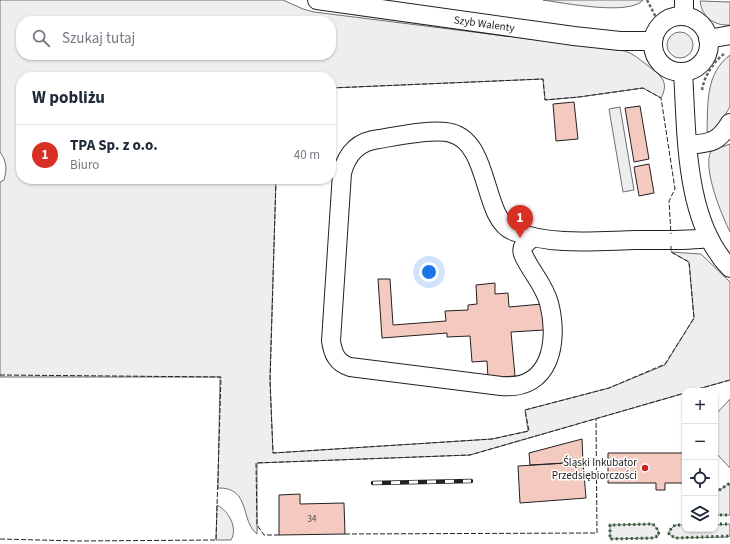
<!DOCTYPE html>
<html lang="pl">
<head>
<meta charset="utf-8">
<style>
  :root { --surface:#fff; --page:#f2f2f3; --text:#1f2937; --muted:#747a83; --line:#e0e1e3; --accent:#d93025 }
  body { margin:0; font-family:"Source Sans 3",sans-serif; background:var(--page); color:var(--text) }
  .controls { position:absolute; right:12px; bottom:12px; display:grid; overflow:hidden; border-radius:8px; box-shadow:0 1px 3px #0004 }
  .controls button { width:36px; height:36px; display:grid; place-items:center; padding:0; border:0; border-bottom:1px solid var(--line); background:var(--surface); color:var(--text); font:20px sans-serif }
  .you { position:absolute; left:429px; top:272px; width:14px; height:14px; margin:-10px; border:3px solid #fff; border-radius:50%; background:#1a73e8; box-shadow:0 0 0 6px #1a73e833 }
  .badge { display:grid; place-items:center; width:26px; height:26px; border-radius:50%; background:var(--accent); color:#fff; font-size:13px; font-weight:700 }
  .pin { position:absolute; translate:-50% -33px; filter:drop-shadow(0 1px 2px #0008) }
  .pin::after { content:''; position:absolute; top:21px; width:14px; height:12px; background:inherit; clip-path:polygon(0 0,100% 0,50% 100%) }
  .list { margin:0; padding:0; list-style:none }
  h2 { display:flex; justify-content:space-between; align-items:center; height:52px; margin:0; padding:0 16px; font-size:17px }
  h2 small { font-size:13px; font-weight:400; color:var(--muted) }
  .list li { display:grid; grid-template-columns:26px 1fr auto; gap:12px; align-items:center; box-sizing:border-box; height:60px; padding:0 16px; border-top:1px solid var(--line) }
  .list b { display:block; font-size:15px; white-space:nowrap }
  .list p { margin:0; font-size:13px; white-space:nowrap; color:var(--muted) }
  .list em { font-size:13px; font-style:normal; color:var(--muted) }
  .icon { flex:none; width:22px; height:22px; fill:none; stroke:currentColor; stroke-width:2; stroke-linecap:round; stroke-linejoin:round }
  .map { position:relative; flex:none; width:730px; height:544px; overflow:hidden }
  .search { position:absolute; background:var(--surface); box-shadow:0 1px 3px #0004; left:16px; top:16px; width:320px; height:44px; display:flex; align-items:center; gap:10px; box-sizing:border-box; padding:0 14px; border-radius:16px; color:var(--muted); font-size:15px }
  .panel { position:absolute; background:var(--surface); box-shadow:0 1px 3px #0004; left:16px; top:72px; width:320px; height:112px; border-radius:16px }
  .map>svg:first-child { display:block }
</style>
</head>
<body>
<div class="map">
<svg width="730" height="544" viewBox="0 0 730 544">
  <rect width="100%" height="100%" fill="#fff"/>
  <path fill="#eee" stroke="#6f6f6f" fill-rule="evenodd" d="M 0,0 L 283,0 L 303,9 L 314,12 L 625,51 C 634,54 639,59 647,65 C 660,75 670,81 661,98 L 643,88 L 579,97 L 545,100 L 543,79 L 331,88 L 331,77 L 21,77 L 21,179 L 276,179 L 270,376 L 273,453 L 492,439 L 528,431 L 525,410 L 609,388 L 665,365 L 694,318 L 689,262 L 671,252 L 701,254 L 730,282 L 730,380 L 691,391 L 685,391 L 685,393 L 470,455 L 257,463 L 257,534 C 240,521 251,487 218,488 L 220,377 L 0,377 L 0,182 L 4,180 C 7,169 7,162 0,152 ZM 21,21 L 331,21 L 331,55 L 21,55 Z
    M 543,0 L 643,0 C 630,16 564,3 543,0 Z
    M 700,1 L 730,2 L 730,25 C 714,26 702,17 700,1 Z
    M667 45a13 13 0 1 1 26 0a13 13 0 1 1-26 0Z
    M 730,55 L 730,107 L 714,132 L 707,132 C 708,104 705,74 730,55 Z
    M 730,144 L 730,232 C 722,216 702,168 711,151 Z
    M 730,483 L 730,515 L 715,515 L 715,493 Z
    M 217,505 C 229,511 238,528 231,540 L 216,540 Z
    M 653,524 L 658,530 L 659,535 L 654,538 L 610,539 L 610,525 Z
    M 730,524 L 730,536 L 726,537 L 675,538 L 669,534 L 669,531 L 675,525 L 685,525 L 685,529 L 715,529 L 715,525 Z"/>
  <path fill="#ededed" stroke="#6f6f6f" d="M 620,107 L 634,190 L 623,192 L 609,109 Z
    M 730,399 L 730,468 L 715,452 L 715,415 Z"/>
  <path fill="#f3c9c0" stroke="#222" d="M 574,102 L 578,139 L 556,141 L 553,104 Z
    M 640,106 L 649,159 L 634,162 L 625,108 Z
    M 649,164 L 654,193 L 639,196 L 634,167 Z
    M 378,279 L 390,279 L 393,325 L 446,321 L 445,311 L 468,310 L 468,305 L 477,304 L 476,285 L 495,283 L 495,294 L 508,293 L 509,307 L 542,304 L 544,330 L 511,332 L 515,376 L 488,378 L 487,361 L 472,362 L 470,336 L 447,337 L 447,333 L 382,338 Z
    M 582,439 L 583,462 L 530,465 L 529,453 Z
    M 608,453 L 683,453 L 683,483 L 665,483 L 665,490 L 656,490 L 656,483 L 608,483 Z
    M 583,462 L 586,498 L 520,503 L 518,466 Z
    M 300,494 L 300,504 L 344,503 L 345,534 L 279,535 L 279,495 Z"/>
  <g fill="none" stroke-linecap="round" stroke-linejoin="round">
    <g stroke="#222" stroke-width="20">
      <g id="minor">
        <path id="s1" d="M 317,0 L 574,36 L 620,41 L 653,41"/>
        <path d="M 684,0 L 684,16"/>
        <circle cx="681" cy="44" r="28"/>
        <path d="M 708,39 L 730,35"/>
        <path d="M 683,72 C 687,133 684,221 730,268"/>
        <path d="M 688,145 C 710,143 718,143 730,123"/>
        <path d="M 533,237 L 524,245 C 522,248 522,251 523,254 C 530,271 544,284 549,303 C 559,341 551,391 501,386 L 350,367 C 337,363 333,354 331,341 L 342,173 C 347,153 359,141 379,139 C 397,136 435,128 451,133 C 491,143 482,219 513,231 C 551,246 596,241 636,240 C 660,240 685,241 709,238"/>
      </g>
    </g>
    <path stroke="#646464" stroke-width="2.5" stroke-dasharray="3 2" stroke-linecap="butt" d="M 647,0 L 660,25
      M 702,90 C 704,77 713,62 724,54"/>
    <use href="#minor" stroke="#fff" stroke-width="18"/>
    <g stroke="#222" stroke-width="4.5">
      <path id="rail" d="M 373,483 L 471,481"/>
    </g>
    <use href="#rail" stroke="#fff" stroke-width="3" stroke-dasharray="9" stroke-linecap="butt"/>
    <path stroke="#2f5e38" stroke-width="3" stroke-dasharray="2 3" stroke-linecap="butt" d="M 715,493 L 730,483
      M 715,515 L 730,515
      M 653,524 L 658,530 L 659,535 L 654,538 L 610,539 L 610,525 Z
      M 715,524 L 730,524
      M 685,525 L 675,525 L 669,531 L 669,534 L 675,538 L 730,536"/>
    <path stroke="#222" stroke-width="1" stroke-dasharray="5 2" stroke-linecap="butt" d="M 331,88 L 543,79 L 545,100 L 579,97 L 643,88 L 661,98 L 675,189 L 669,201 L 671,234
      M 276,179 L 270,383 L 273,453 L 492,439 L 529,431 L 525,410 L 609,388 L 665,364 L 694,318 L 689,262 L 671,252 L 671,246
      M 0,375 L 221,377 L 216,540 L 79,541 L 0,539
      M 691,391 L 730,380
      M 345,534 L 597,533 L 596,419
      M 279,535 L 264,535 L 257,525 L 256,463 L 470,455 L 685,393"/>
  </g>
  <circle fill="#c62828" stroke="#fff" stroke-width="1.5" cx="645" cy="468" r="4"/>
  <g text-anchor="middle" stroke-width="3" stroke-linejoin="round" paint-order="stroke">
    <g font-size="9" fill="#564c4a">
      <text x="312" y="522">34</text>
    </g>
    <g font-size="11" fill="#222" stroke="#fff">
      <text dy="4" stroke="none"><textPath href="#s1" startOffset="169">Szyb Walenty</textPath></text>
    </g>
    <g font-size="11" fill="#222" stroke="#fff" text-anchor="end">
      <text x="637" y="466">Śląski Inkubator<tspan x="637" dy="13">Przedsiębiorczości</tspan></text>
    </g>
  </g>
</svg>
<div class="controls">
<button>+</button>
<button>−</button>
<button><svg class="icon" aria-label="locate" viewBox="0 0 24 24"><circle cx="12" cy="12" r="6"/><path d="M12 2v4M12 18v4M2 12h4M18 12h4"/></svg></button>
<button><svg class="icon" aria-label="layers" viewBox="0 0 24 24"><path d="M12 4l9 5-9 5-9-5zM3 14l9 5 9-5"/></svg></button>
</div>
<div class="you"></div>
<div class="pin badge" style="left:520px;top:238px">1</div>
<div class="search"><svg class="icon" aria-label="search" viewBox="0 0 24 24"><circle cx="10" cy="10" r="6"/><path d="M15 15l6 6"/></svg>Szukaj tutaj</div>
<section class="panel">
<h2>W pobliżu<small></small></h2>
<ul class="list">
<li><span class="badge">1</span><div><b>TPA Sp. z o.o.</b><p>Biuro</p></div><em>40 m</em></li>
</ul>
</section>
</div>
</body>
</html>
